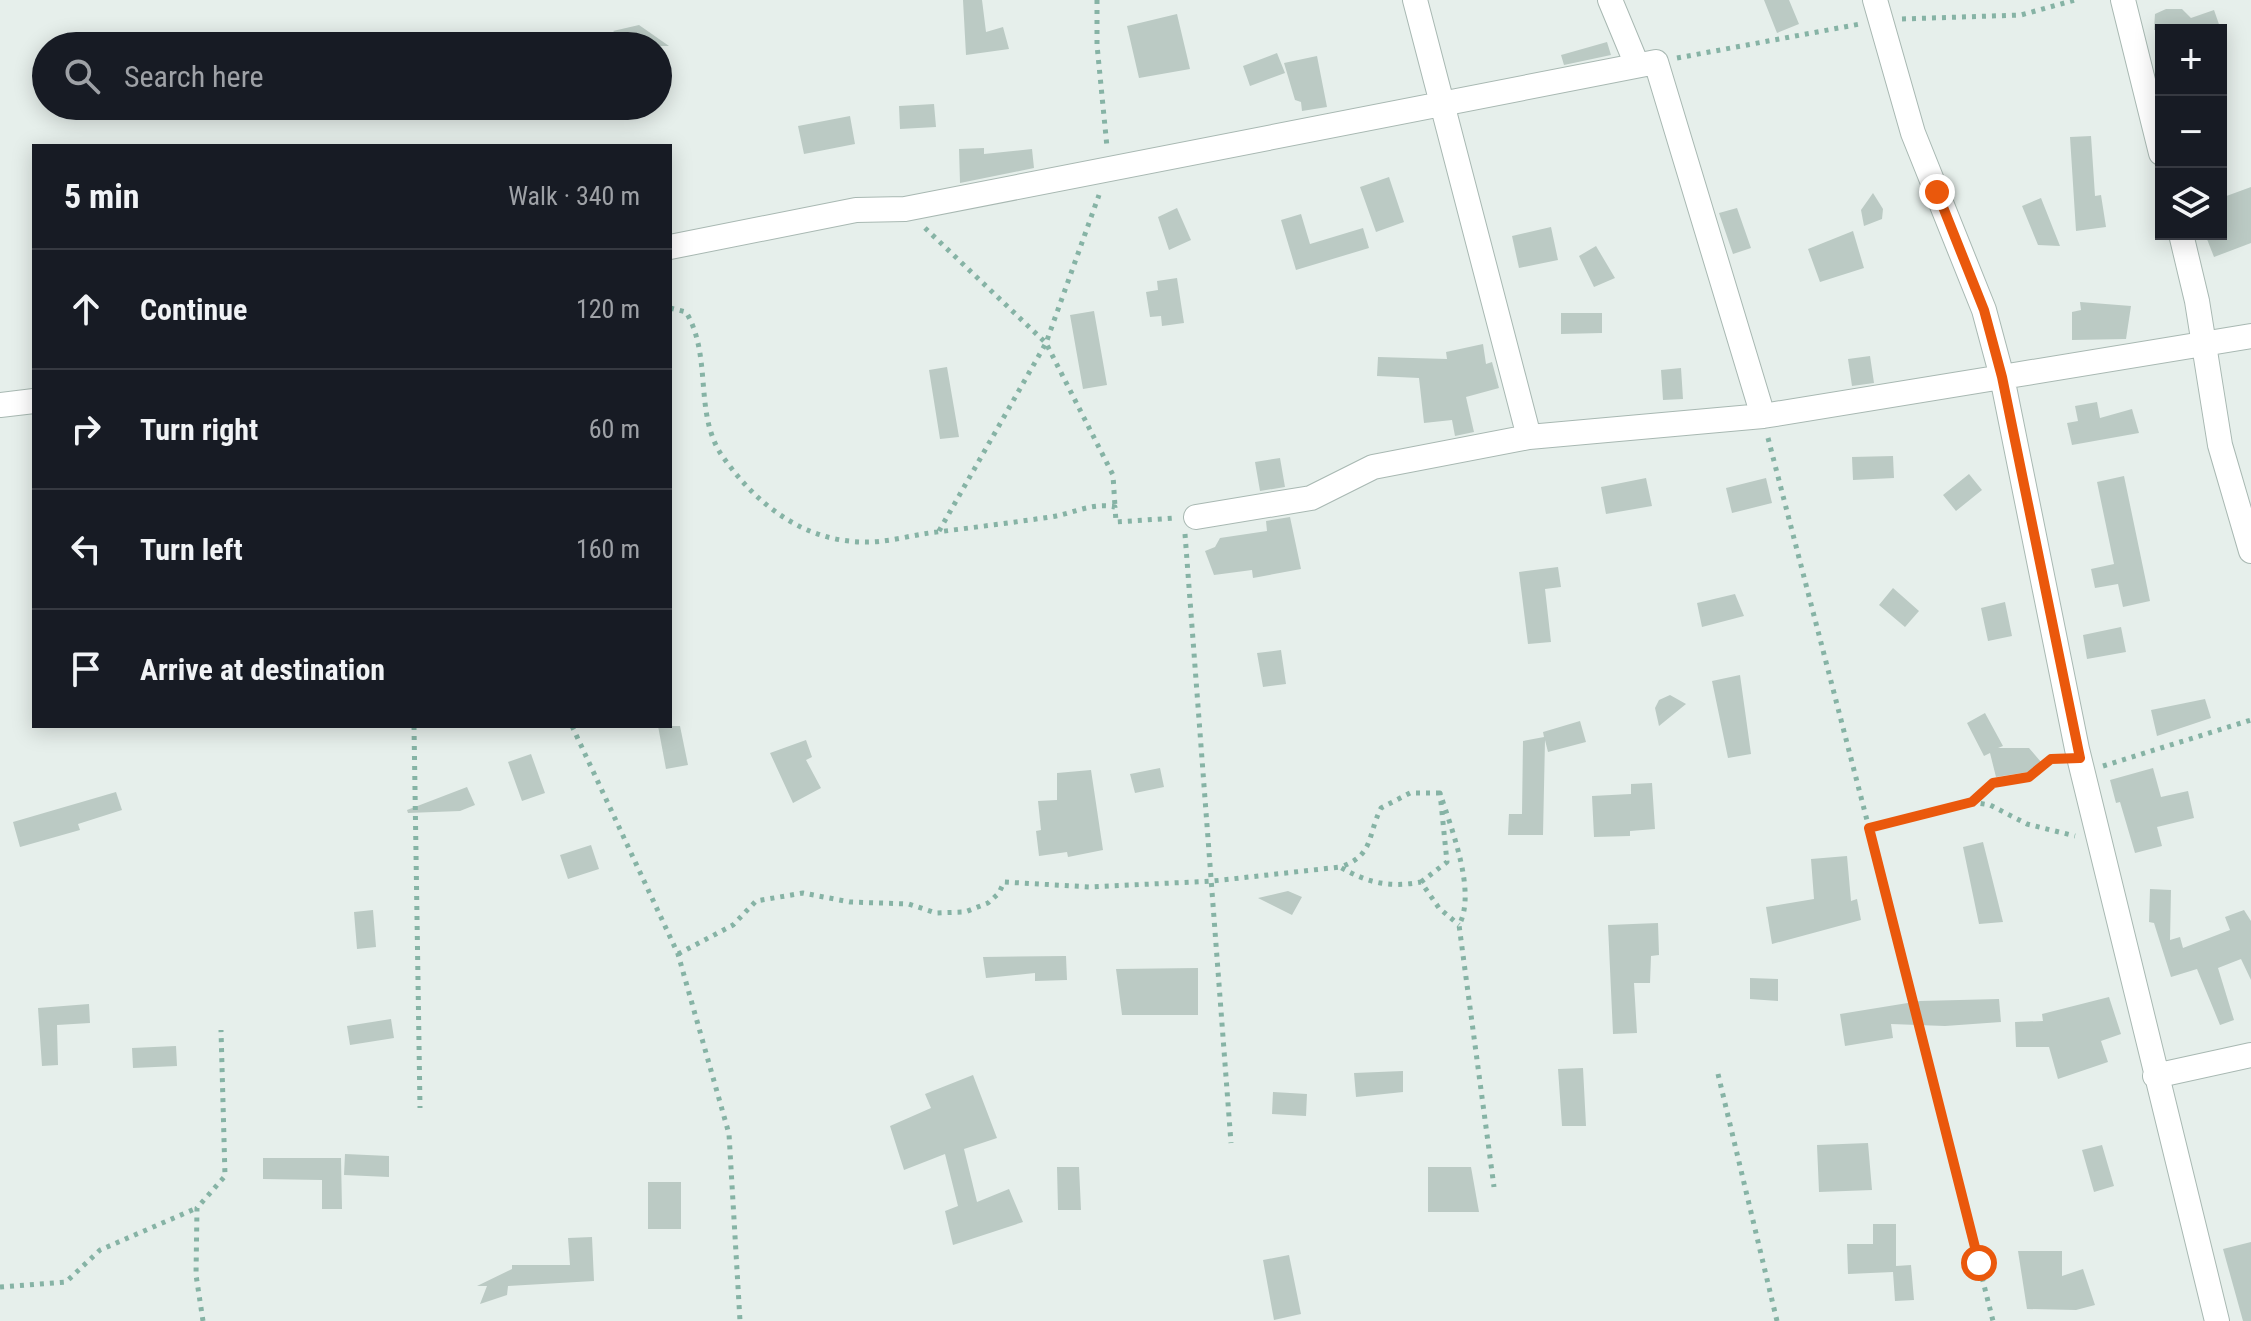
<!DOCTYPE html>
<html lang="en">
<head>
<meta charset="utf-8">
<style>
  :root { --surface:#171b24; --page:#242831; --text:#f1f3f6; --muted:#9ea1a6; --line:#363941 }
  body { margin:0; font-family:"Roboto Condensed",sans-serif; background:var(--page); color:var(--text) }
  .controls { position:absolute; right:24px; top:24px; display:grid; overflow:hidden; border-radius:0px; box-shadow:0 4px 20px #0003 }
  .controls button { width:72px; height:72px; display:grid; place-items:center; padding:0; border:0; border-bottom:2px solid var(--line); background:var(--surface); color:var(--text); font:40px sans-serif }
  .stop { position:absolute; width:24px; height:24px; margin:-18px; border:6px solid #ea580c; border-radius:50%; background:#fff }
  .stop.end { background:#ea580c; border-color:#fff; box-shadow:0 2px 8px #0008 }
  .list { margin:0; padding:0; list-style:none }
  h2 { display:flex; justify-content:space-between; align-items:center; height:104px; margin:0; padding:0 32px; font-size:34px }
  h2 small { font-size:26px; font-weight:400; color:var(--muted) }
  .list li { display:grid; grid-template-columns:52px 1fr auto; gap:24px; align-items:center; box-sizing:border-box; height:120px; padding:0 32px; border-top:2px solid var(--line) }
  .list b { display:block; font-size:30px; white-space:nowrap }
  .list em { font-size:26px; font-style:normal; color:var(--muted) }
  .icon { flex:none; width:44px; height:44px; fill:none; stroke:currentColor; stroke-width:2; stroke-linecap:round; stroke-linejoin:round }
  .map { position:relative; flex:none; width:2251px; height:1321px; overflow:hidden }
  .search { position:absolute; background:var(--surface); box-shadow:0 4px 20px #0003; left:32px; top:32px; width:640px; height:88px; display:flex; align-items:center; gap:20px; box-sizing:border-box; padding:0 28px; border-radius:44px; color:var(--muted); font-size:30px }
  .panel { position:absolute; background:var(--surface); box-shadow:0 4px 20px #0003; left:32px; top:144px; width:640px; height:584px; border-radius:0px }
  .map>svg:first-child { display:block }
</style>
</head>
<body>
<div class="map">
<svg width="2251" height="1321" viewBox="0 0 2251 1321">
  <rect width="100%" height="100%" fill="#e6efeb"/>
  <path fill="#bbcac4" d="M 963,0 L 982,0 L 986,32 L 1003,27 L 1009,49 L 966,55 Z
    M 1764,0 L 1789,0 L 1799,24 L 1777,33 Z
    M 2166,9 L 2182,9 L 2191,18 L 2214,10 L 2221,30 L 2154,30 L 2155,14 Z
    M 1177,14 L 1190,69 L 1139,78 L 1127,26 Z
    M 639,25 L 669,46 L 633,46 L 613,31 Z
    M 1607,42 L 1611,55 L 1564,65 L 1561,55 Z
    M 1277,53 L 1285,73 L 1250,86 L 1243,66 Z
    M 1317,56 L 1327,107 L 1302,111 L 1301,102 L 1295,100 L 1284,63 Z
    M 934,104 L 936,127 L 900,129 L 899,106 Z
    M 850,116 L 855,144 L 804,154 L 798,126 Z
    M 2091,136 L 2095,196 L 2101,195 L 2106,227 L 2076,231 L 2070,137 Z
    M 984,148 L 984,154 L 1032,149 L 1034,168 L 960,183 L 959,149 Z
    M 1389,177 L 1404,222 L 1376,232 L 1360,187 Z
    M 2251,187 L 2251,243 L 2214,257 L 2205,234 L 2221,234 L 2221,198 Z
    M 1873,193 L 1883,209 L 1882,219 L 1864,226 L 1861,210 Z
    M 2041,198 L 2060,246 L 2038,245 L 2022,206 Z
    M 1177,208 L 1191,240 L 1169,250 L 1158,217 Z
    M 1737,208 L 1751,248 L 1733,254 L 1719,213 Z
    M 1301,214 L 1310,244 L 1363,228 L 1369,248 L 1296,270 L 1281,220 Z
    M 1551,227 L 1558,260 L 1519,268 L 1512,236 Z
    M 1853,231 L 1864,268 L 1820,282 L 1808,249 Z
    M 1596,246 L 1615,278 L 1594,287 L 1579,256 Z
    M 1177,278 L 1184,323 L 1162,326 L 1161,316 L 1150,317 L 1146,292 L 1158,290 L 1157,281 Z
    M 2080,302 L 2131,306 L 2126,339 L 2072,340 L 2072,312 L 2081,310 Z
    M 1094,311 L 1107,385 L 1083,389 L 1070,315 Z
    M 1561,313 L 1602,313 L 1602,333 L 1561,334 Z
    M 1483,344 L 1486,364 L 1492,362 L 1499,388 L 1466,397 L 1474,432 L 1455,436 L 1452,420 L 1424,423 L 1419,378 L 1377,376 L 1378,357 L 1447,359 L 1446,352 Z
    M 1870,356 L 1874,383 L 1852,386 L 1848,359 Z
    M 947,367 L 959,437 L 940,439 L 929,370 Z
    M 1681,368 L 1683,399 L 1663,400 L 1661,370 Z
    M 2097,402 L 2100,418 L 2132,409 L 2139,433 L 2072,445 L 2067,423 L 2078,421 L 2075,406 Z
    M 1893,456 L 1894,478 L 1853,480 L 1852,457 Z
    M 1280,458 L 1285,487 L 1260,491 L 1255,462 Z
    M 1969,474 L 1982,490 L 1956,511 L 1943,495 Z
    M 2124,476 L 2150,601 L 2123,607 L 2118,584 L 2095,588 L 2091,569 L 2114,564 L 2097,482 Z
    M 1646,478 L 1652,506 L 1606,514 L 1601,487 Z
    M 1766,478 L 1772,503 L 1732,513 L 1726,488 Z
    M 1290,517 L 1301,569 L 1253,578 L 1252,570 L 1214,575 L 1205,551 L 1215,547 L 1220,538 L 1267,531 L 1266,521 Z
    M 1558,567 L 1561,587 L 1545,589 L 1551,642 L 1528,644 L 1519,572 Z
    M 1893,588 L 1919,611 L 1905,627 L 1879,605 Z
    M 1735,594 L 1744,616 L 1702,627 L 1697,603 Z
    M 2005,602 L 2012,636 L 1988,641 L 1981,608 Z
    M 2121,627 L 2126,652 L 2087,659 L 2083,635 Z
    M 1281,650 L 1286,684 L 1263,687 L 1257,653 Z
    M 1740,675 L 1751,754 L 1728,758 L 1712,681 Z
    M 1670,695 L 1686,704 L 1659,726 L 1655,708 L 1659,700 Z
    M 2205,699 L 2211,718 L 2157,736 L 2151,710 Z
    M 1985,713 L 2003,746 L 1998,748 L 2029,748 L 2041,762 L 2028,772 L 1996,777 L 1990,753 L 1984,756 L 1967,723 Z
    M 1580,721 L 1586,742 L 1548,752 L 1545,740 L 1543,835 L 1508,835 L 1509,814 L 1522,814 L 1523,741 L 1544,737 L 1543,732 Z
    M 658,726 L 680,726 L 688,765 L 666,769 Z
    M 806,740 L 812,757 L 806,760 L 821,788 L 793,803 L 770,753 Z
    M 531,754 L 545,793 L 522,801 L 508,762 Z
    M 1160,768 L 1164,787 L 1135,793 L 1130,774 Z
    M 2153,768 L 2161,797 L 2188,791 L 2194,818 L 2157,827 L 2162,846 L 2135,853 L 2120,802 L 2116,803 L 2110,780 Z
    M 1091,770 L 1103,850 L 1068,857 L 1067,852 L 1039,856 L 1036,831 L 1041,830 L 1038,801 L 1057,800 L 1057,773 Z
    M 1652,783 L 1655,829 L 1630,831 L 1630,836 L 1594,837 L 1592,796 L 1631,794 L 1631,784 Z
    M 467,787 L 475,805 L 460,811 L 408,813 L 407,810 Z
    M 116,792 L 122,810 L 78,824 L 80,830 L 20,847 L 13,822 Z
    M 1983,842 L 2003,922 L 1979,924 L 1963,847 Z
    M 591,845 L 599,869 L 568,879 L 560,855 Z
    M 1847,856 L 1851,901 L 1857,899 L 1861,920 L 1772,944 L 1766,907 L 1814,899 L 1811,859 Z
    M 2150,889 L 2171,890 L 2170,940 L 2180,937 L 2183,948 L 2230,930 L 2225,917 L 2244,910 L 2251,921 L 2251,980 L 2241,959 L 2218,968 L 2234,1020 L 2220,1025 L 2197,969 L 2171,977 L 2154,923 L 2149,922 Z
    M 1288,891 L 1302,897 L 1292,915 L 1258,898 Z
    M 373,910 L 376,947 L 357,949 L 354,912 Z
    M 1658,923 L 1659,955 L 1651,956 L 1650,983 L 1634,983 L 1637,1033 L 1613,1034 L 1608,925 Z
    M 1066,956 L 1067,980 L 1035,981 L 1035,973 L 986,978 L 983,957 Z
    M 1198,968 L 1198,1015 L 1122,1015 L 1116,969 Z
    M 1750,978 L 1778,979 L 1778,1001 L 1750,999 Z
    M 2109,997 L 2121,1034 L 2101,1041 L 2108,1062 L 2058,1079 L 2049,1047 L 2016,1047 L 2015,1022 L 2043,1021 L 2042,1014 Z
    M 1999,999 L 2001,1022 L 1945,1026 L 1891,1024 L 1893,1038 L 1845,1046 L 1840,1014 L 1920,1001 Z
    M 89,1004 L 90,1023 L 57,1025 L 58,1065 L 42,1066 L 38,1008 Z
    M 391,1019 L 394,1038 L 350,1045 L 347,1026 Z
    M 176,1046 L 177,1066 L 133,1068 L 132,1048 Z
    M 1583,1068 L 1586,1126 L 1562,1126 L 1558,1069 Z
    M 1403,1071 L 1403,1092 L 1356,1097 L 1354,1073 Z
    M 973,1075 L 997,1138 L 964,1149 L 977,1202 L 1009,1189 L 1023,1222 L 953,1245 L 945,1211 L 958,1206 L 945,1154 L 904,1170 L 890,1126 L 931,1108 L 925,1094 Z
    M 1273,1092 L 1307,1094 L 1306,1116 L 1272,1114 Z
    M 1868,1143 L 1872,1190 L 1819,1192 L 1817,1145 Z
    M 2102,1145 L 2114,1186 L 2094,1192 L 2082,1150 Z
    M 345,1154 L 389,1156 L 389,1177 L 344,1175 Z
    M 263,1158 L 341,1158 L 342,1209 L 322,1209 L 322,1180 L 263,1179 Z
    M 1057,1167 L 1079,1167 L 1081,1210 L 1058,1210 Z
    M 1428,1167 L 1471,1167 L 1479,1212 L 1428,1212 Z
    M 648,1182 L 681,1182 L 681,1229 L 648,1229 Z
    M 1873,1224 L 1896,1224 L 1896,1266 L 1911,1265 L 1914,1300 L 1895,1301 L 1893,1272 L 1848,1274 L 1847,1244 L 1873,1244 Z
    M 592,1237 L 594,1281 L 508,1286 L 507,1295 L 480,1304 L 487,1286 L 477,1286 L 512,1269 L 512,1265 L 570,1265 L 568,1238 Z
    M 2251,1242 L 2251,1321 L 2243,1321 L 2223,1249 Z
    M 2018,1251 L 2062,1251 L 2062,1276 L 2083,1269 L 2095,1305 L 2076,1310 L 2027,1309 Z
    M 1289,1255 L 1301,1314 L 1274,1320 L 1263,1260 Z"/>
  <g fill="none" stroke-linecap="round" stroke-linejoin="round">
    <g stroke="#a8b8b2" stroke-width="26">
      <path id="street" d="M 1415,0 L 1529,437
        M 1610,0 L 1637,65
        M 1875,0 L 1913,133 L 1984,310 L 2002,377 L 2251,336
        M 2123,0 L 2161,153
        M 2181,234 L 2197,301 L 2220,445 L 2251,551
        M 670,247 L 856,210 L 905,209 L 1656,62 L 1763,416
        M 0,405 L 34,401
        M 1196,517 L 1311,498 L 1373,467 L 1529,437 L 1763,416 L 2002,377 L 2077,749 L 2217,1321
        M 2155,1076 L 2251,1055"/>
    </g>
    <path stroke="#86b3a5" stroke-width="5" stroke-dasharray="4 6" stroke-linecap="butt" d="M 1097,0 L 1097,45 L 1107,147
      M 1902,19 L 2021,15 L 2075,0
      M 1677,58 L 1860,24
      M 925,228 L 1046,343 L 1113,475 L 1115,507
      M 670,308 L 686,312 C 713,357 693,415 723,457 C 756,504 803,541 863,542 C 884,543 908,536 929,533 C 969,528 1010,523 1050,517 C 1072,514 1092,502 1115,507 L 1116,522 L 1175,518
      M 1768,438 L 1869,828
      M 939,531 L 1046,343 L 1099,195
      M 1185,534 L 1231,1143
      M 414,726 L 420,1108
      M 572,726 L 678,954 L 729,1134 L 740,1321
      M 2059,759 L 2051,759 L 2029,777 L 1993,783 L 1972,802 L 1990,805 L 2027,824 L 2075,836
      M 2103,766 L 2251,720
      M 1440,793 L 1410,793 L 1381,808 C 1367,836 1374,856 1340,867 C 1368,883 1389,888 1421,882 L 1439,908 L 1459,925
      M 1972,802 L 1869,828 L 1993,1321
      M 1421,882 L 1447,862 L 1440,793 C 1451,828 1477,892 1459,925 L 1494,1187
      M 678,954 L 733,925 L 756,901 L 803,893 L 850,902 L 909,904 L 936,913 L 965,912 L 988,903 L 999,893 L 1004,882 L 1090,887 L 1213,881 L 1340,867
      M 1718,1074 L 1777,1321
      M 0,1287 L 66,1282 L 100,1250 L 197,1208
      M 203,1321 L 196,1275 L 197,1208 L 225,1176 L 221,1030"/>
    <use href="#street" stroke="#fff" stroke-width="24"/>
  </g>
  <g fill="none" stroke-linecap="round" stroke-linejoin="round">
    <path stroke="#ea580c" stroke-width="10" d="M 1937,192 L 1984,310 L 2002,377 L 2080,758 L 2051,759 L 2029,777 L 1993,783 L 1972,802 L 1869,828 L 1979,1263"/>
  </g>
</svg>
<div class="controls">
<button>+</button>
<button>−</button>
<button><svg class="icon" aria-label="layers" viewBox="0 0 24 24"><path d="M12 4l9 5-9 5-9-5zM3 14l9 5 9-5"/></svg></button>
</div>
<div class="stop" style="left:1979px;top:1263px"></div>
<div class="stop end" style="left:1937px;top:192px"></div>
<div class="search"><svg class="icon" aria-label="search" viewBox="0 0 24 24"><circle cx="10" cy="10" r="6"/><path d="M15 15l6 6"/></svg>Search here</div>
<section class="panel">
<h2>5 min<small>Walk · 340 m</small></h2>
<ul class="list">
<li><svg class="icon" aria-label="ahead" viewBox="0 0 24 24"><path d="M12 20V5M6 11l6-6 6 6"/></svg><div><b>Continue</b></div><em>120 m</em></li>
<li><svg class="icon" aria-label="right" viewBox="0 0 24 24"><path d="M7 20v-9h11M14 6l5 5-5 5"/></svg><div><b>Turn right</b></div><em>60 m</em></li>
<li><svg class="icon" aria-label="left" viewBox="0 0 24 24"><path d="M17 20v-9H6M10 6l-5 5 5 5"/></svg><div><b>Turn left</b></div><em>160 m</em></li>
<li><svg class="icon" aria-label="arrive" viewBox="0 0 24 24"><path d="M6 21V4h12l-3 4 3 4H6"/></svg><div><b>Arrive at destination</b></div></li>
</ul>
</section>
</div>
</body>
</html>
